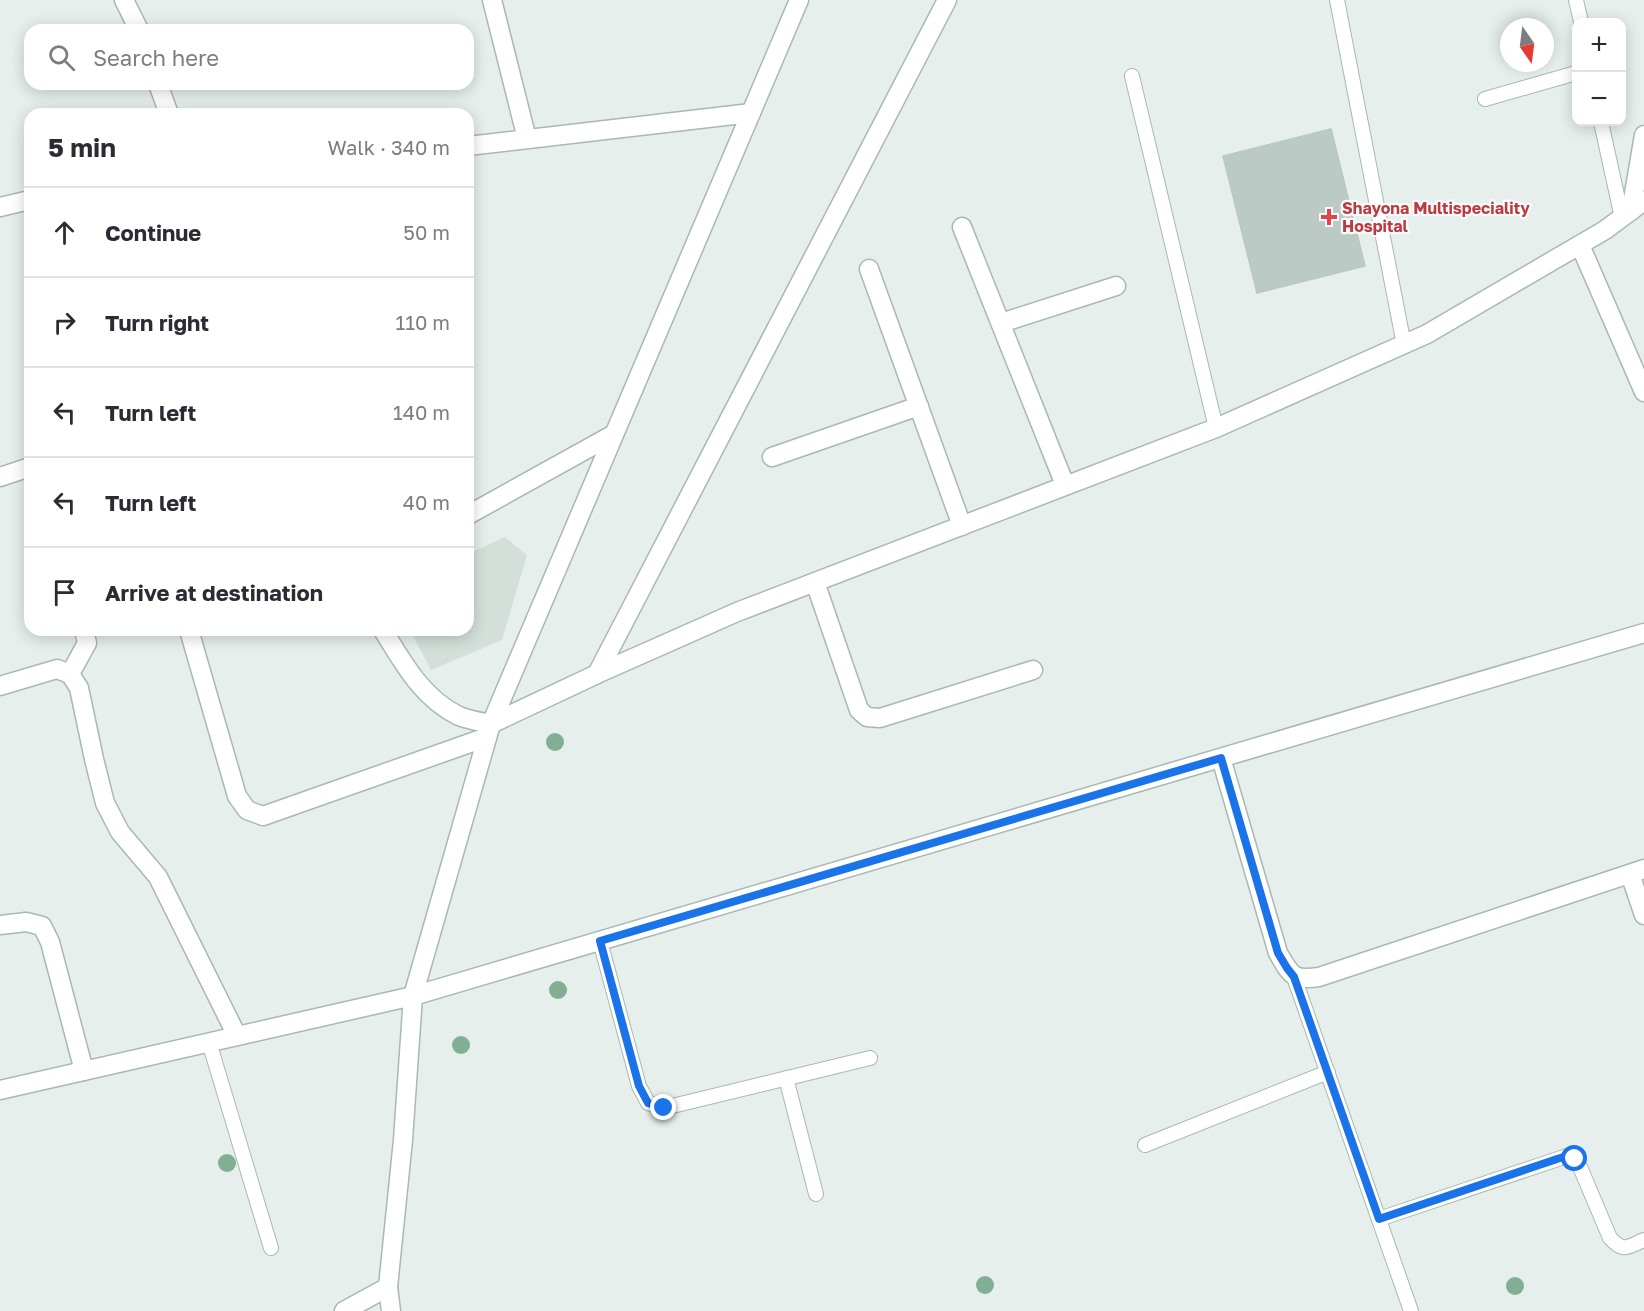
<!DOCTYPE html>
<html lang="en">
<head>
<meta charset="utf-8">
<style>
  :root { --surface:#fff; --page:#f7f7f7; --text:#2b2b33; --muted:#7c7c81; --line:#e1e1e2 }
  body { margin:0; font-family:"Golos Text",sans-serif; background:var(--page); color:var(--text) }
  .controls { position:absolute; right:18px; top:18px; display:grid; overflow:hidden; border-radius:12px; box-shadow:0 3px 15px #0003 }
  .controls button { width:54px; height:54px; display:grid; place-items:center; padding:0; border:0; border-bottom:2px solid var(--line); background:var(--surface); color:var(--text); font:30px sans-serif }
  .compass { position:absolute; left:1500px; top:18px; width:54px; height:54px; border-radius:50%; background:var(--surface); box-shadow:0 3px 15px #0003; rotate:166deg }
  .stop { position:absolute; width:18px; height:18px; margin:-14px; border:4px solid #1a73e8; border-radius:50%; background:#fff }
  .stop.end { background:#1a73e8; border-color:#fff; box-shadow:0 2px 6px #0008 }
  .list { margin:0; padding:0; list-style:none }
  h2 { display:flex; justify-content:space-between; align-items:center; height:78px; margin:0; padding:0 24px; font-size:26px }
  h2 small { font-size:20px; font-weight:400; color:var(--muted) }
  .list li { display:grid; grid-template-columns:39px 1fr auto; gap:18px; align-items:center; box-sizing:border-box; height:90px; padding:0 24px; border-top:2px solid var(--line) }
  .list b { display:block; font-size:22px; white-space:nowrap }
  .list em { font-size:20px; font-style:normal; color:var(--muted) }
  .icon { flex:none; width:33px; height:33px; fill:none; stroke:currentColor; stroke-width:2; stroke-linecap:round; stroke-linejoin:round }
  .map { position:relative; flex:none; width:1644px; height:1311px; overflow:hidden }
  .search { position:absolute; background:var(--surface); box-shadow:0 3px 15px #0003; left:24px; top:24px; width:450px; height:66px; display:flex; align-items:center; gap:15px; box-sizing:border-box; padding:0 21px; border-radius:18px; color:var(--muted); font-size:22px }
  .panel { position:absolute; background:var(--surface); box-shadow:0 3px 15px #0003; left:24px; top:108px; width:450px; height:528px; border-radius:18px }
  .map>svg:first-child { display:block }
</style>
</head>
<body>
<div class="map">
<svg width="1644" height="1311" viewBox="0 0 1644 1311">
  <rect width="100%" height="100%" fill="#e6efeb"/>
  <path fill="#d4dfda" d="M 505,537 L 527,555 L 502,640 L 431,670 L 410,630 L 468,630 L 468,554 Z"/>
  <path fill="#bbcac4" stroke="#b8c9c2" stroke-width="1.5" d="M 1331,129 L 1365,266 L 1257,293 L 1223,156 Z"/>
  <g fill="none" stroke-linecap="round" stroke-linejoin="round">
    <g stroke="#a8b8b2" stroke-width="16">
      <path id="service" d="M 1337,0 L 1404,345
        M 1576,0 L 1581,22
        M 1132,76 L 1216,428
        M 1485,99 L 1576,73
        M 1601,122 L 1622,218
        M 600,941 L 639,1086 L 648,1103 L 664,1108 L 870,1058
        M 1294,977 L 1411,1311
        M 209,1042 L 271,1248
        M 786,1078 L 816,1194
        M 1145,1145 L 1328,1072
        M 1379,1219 L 1567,1156 L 1575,1159 L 1580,1167 L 1610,1238 C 1624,1253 1627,1247 1644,1240"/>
    </g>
    <g stroke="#a8b8b2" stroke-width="21">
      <path id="minor" d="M 492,0 L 527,139
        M 468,146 L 751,113
        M 0,207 L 30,200
        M 1631,211 L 1644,135
        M 962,227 L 1065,485
        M 869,269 L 962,526
        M 1001,323 L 1116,286
        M 772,457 L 919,406
        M 0,477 L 30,467
        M 468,515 L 614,434
        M 815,582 L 859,710 L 867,717 L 880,718 L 1033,670
        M 189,630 L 237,796 L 247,810 L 263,816 L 487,737
        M 70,674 L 87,643 L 84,630
        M 597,674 L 947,0
        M 0,686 L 57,669 L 70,674 L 79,688 L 94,759 L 105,803 L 120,832 L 158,877 L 237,1036
        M 1221,758 L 1278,953 C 1291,975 1292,981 1319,977 L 1644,869
        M 1630,874 L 1644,915
        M 0,925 L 26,922 L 42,926 L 50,942 L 84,1071
        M 344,1311 L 388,1287"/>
    </g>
    <g stroke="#a8b8b2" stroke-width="21">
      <path id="tertiary" d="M 124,0 L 139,30
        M 158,84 L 169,114
        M 1580,245 L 1644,392
        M 383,630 C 403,663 423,699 459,716 C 469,720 481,722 491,724 L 597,674 L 737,612 L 1216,428 L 1427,334 L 1605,230 L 1644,201
        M 0,1090 L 413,996 L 1644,633
        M 391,1311 L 388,1287 L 403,1140 L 413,996 L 491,724 L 799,0"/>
    </g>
    <use href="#service" stroke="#fff" stroke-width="14"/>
    <use href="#minor" stroke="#fff" stroke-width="18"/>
    <use href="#tertiary" stroke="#fff" stroke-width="18"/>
  </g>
  <g fill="#80af93">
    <circle cx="555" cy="742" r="9"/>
    <circle cx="558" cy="990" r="9"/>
    <circle cx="461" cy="1045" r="9"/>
    <circle cx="227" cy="1163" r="9"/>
    <circle cx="985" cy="1285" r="9"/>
    <circle cx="1515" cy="1286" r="9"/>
  </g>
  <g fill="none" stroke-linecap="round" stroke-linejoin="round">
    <path stroke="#1a73e8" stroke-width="8" d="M 664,1108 L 648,1103 L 639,1086 L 600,941 L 1221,758 L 1278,953 L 1287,968 L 1294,977 L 1379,1219 L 1557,1159 L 1567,1156 L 1575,1159"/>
  </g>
  <path fill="#e0444e" stroke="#f7fbf9" stroke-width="2" d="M1326 208h6v6h6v6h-6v6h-6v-6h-6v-6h6z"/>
  <g text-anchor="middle" stroke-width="4.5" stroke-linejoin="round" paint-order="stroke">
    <g font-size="16" font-weight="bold" fill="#be3a42" stroke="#f7fbf9" text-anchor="start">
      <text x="1342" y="214">Shayona Multispeciality<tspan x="1342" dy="18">Hospital</tspan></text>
    </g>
  </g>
</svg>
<div class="controls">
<button>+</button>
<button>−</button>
</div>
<svg class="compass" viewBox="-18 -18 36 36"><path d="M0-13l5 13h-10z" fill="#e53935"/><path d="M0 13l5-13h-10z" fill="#7c7c81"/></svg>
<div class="stop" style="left:1575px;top:1159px"></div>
<div class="stop end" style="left:664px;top:1108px"></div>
<div class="search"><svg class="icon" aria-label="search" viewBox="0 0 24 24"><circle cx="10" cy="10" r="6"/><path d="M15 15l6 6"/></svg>Search here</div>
<section class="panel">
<h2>5 min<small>Walk · 340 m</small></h2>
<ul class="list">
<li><svg class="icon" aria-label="ahead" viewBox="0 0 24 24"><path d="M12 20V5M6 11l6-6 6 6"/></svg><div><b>Continue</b></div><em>50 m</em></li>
<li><svg class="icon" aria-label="right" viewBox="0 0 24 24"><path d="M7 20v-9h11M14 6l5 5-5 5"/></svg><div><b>Turn right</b></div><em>110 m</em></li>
<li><svg class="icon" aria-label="left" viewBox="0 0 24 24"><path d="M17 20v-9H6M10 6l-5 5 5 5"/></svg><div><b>Turn left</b></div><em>140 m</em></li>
<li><svg class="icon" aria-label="left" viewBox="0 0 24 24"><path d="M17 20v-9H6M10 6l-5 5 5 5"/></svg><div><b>Turn left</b></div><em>40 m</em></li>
<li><svg class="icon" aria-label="arrive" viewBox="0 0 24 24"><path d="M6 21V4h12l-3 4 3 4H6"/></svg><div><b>Arrive at destination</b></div></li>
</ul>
</section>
</div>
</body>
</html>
